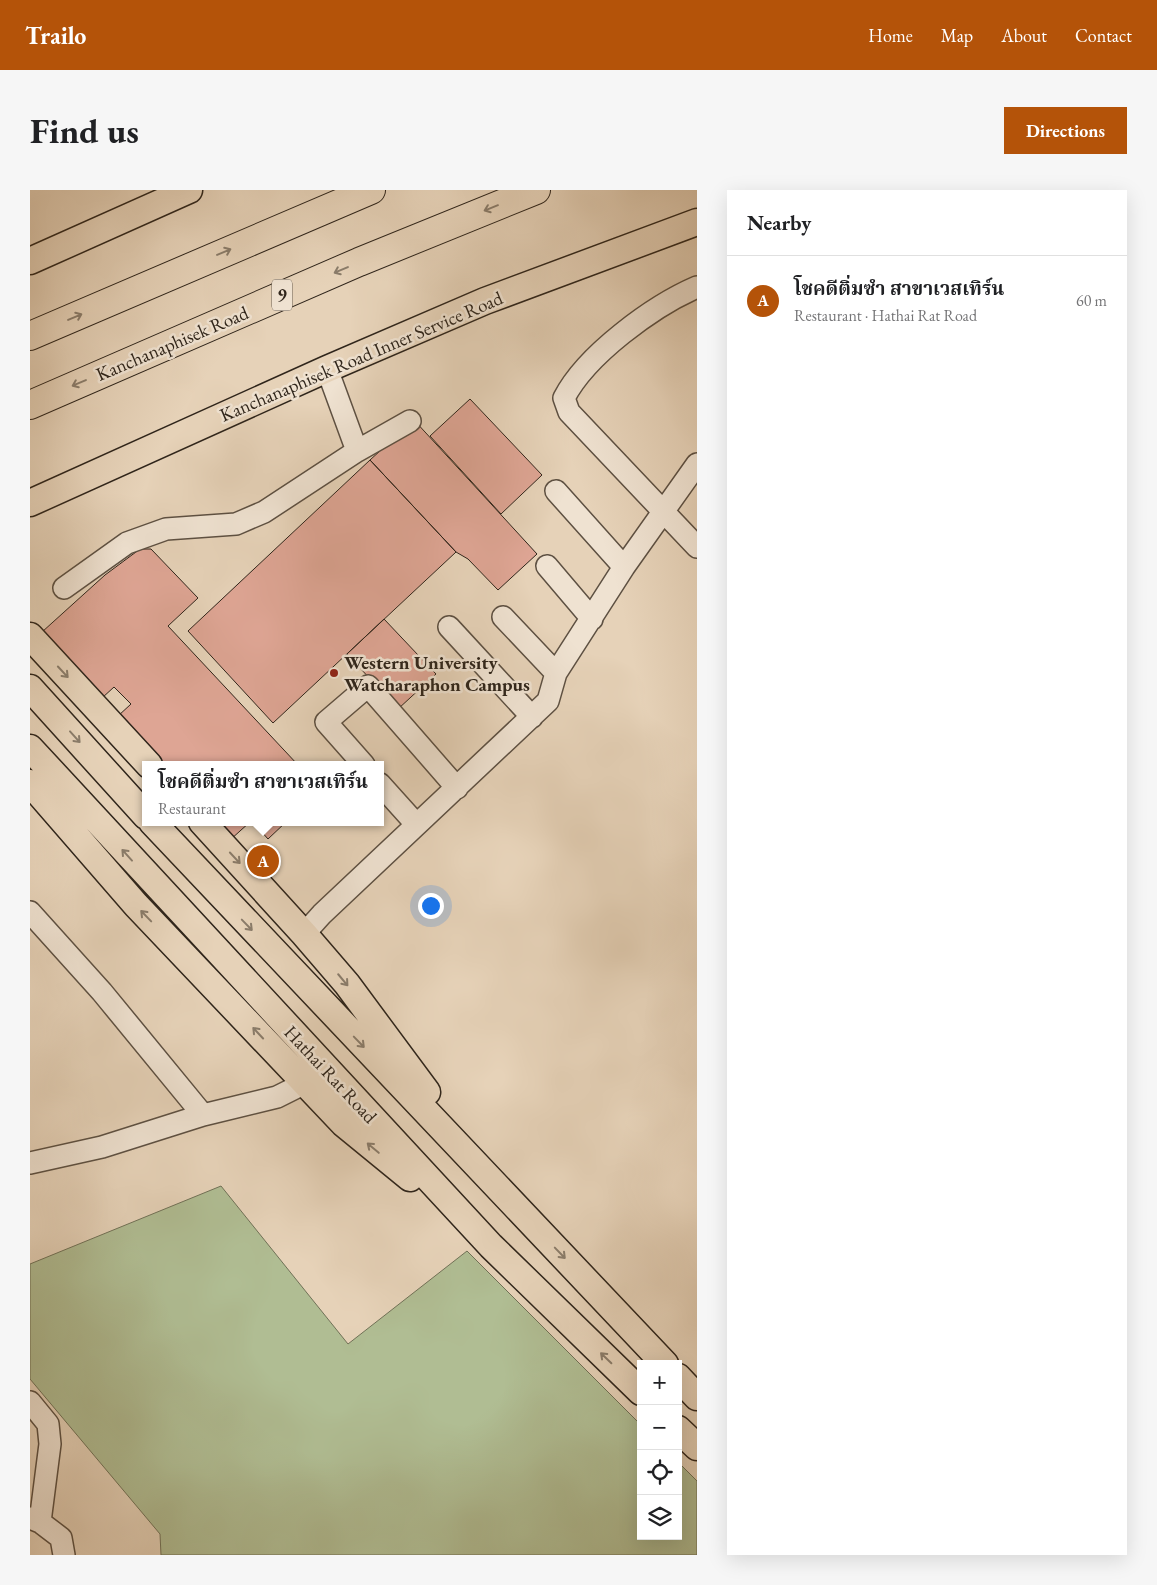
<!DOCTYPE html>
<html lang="en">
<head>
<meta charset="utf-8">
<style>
  :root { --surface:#fff; --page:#f6f6f6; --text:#202124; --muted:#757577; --line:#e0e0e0; --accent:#b45309 }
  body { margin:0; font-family:"EB Garamond","Noto Serif Thai",serif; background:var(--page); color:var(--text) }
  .controls { position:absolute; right:15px; bottom:15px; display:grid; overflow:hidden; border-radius:0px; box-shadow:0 5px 20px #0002 }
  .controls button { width:45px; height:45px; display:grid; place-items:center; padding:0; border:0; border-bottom:1px solid var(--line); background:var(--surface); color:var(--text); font:25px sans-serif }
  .you { position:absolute; left:400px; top:715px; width:18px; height:18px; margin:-12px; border:4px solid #fff; border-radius:50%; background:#1a73e8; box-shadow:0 0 0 8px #1a73e833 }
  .badge { display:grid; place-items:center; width:32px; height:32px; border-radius:50%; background:var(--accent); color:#fff; font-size:16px; font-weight:700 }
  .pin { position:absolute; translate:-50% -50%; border:2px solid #fff; box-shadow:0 1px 5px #0006 }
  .popup { position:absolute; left:112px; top:571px; width:242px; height:65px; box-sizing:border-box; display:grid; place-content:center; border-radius:0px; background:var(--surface); filter:drop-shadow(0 1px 4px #0005); font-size:16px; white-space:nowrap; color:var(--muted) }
  .popup b { font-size:19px; color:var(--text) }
  .popup::after { content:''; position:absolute; left:50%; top:100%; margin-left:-10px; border:10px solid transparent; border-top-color:var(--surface) }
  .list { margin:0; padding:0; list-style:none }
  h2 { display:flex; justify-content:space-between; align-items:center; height:65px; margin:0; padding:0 20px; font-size:21px }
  h2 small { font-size:16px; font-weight:400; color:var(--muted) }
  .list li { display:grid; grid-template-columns:32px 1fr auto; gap:15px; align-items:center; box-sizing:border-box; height:90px; padding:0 20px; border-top:1px solid var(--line) }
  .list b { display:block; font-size:19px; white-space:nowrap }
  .list p { margin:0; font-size:16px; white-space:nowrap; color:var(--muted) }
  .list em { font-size:16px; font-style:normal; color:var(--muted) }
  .icon { flex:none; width:28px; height:28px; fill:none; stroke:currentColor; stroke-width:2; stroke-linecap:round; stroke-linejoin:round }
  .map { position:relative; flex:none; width:667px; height:1365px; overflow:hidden; border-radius:0px }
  header { display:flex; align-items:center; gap:30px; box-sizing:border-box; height:70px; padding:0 25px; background:var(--accent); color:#fff }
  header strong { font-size:24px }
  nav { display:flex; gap:28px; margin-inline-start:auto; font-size:18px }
  .intro { display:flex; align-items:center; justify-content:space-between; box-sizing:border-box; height:120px; padding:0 30px }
  h1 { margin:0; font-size:35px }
  .button { padding:12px 22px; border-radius:0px; background:var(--accent); color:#fff; font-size:18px; font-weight:700 }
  main { display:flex; gap:30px; padding:0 30px }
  aside { flex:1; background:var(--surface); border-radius:0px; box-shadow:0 5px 20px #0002 }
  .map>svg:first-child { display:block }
</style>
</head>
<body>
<header>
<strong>Trailo</strong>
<nav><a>Home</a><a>Map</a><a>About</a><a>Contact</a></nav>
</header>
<div class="intro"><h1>Find us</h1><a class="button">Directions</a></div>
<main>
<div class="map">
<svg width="667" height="1365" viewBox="0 0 667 1365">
  <rect width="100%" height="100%" fill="#e6d2b8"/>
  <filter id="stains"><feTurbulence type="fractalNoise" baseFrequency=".004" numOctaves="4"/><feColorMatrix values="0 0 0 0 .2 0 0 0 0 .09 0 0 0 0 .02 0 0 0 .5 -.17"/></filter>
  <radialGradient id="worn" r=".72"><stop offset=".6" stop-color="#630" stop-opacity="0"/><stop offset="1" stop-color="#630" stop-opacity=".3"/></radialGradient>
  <path fill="#b0bd93" stroke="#707157" d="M 191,996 L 318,1154 L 437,1061 L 611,1235 L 611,1346 L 648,1346 L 648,1272 L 667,1291 L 667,1365 L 131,1365 L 130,1344 L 0,1189 L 0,1074 Z"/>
  <path fill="#dea594" stroke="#2f251b" d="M 440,209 L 512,285 L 471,324 L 400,246 Z
    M 384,230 L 507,364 L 468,400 L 438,369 L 426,362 L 340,270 Z
    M 340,270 L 426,362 L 243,533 L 158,441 Z
    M 110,359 L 121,359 L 168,408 L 138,436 L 268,575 L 132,575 L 88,526 L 101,514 L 84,497 L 72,508 L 12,442 L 75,385 Z
    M 354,429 L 406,484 L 368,519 L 317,464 Z
    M 184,632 L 220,632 L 200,650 Z
    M 223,632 L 256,632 L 238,649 Z"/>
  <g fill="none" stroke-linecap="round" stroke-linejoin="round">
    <g stroke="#5d5042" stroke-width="24">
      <path id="minor" d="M 667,97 C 623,116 556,165 534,208 L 539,222 L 667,357
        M 297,179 L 327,261
        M 526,301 L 594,377
        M 517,376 L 562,429
        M 34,398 L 97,353 L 136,339 L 206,334 L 234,322 L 327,261 L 380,231
        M 473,427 L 526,483
        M 419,437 L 502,527
        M 334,575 L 296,532 L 338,496 L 427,598
        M 350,594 L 386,634
        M 0,722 L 72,802 L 173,925
        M 274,744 L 292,724 L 518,511 L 526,483 L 594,377 L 667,274
        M 0,973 L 72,957 L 173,925 L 247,907 L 275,893
        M 0,1212 L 18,1234 L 20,1254 L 10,1332
        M 0,1328 L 10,1332 L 31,1348 L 34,1365"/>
    </g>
    <g stroke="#2f251b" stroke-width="29">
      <path id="major" d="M 0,71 L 159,0
        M 0,313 L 297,179 L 455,111 L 667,32
        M 0,446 L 119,575
        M 0,498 L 116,626
        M 0,558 L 461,1056 L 611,1202
        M 0,593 L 106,715 L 314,934 L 380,988
        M 122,632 L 635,1174
        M 172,632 L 274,744 L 317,794 L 397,902
        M 648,1187 L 667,1207
        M 648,1239 L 667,1257"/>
    </g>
    <g stroke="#2f251b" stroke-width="30">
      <path id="highway" d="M 0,146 L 341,0
        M 0,215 L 329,72 L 506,0"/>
    </g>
    <use href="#minor" stroke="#efe2d1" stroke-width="21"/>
    <use href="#major" stroke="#e6d2b8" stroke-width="26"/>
    <use href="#highway" stroke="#e6d2b8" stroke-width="28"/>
  </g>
  <defs><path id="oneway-shaft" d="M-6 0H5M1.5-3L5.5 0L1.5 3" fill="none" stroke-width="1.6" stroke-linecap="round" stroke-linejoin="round" transform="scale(1.25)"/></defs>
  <g stroke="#8a7c6a">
    <use href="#oneway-shaft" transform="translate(461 18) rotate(158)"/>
    <use href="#oneway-shaft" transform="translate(194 62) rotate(-23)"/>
    <use href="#oneway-shaft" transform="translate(311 80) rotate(157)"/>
    <use href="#oneway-shaft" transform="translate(45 127) rotate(-23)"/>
    <use href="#oneway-shaft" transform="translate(49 193) rotate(157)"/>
    <use href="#oneway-shaft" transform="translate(33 482) rotate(47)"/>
    <use href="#oneway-shaft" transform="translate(45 547) rotate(48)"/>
    <use href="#oneway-shaft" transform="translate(97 665) rotate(-132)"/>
    <use href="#oneway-shaft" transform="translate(205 668) rotate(47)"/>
    <use href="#oneway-shaft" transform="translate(116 726) rotate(-134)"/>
    <use href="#oneway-shaft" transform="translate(217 735) rotate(46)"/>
    <use href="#oneway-shaft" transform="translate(313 790) rotate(50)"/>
    <use href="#oneway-shaft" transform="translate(228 843) rotate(-133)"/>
    <use href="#oneway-shaft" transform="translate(329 852) rotate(46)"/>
    <use href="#oneway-shaft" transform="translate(343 958) rotate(-140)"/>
    <use href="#oneway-shaft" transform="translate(530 1063) rotate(46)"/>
    <use href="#oneway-shaft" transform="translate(576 1168) rotate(-136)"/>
  </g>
  <circle fill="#8f2418" stroke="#efe2d1" stroke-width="2" cx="304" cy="483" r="5"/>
  <g text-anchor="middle" stroke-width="5" stroke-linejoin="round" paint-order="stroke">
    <rect fill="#efe2d1" stroke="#695e52" stroke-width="1" x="242" y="89.5" width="20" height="31" rx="4"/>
    <g font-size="18" font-weight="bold" fill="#2f251b">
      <text x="252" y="111">9</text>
    </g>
    <g font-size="19" fill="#2f251b" stroke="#efe2d1">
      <text transform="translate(142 153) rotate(-23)" y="7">Kanchanaphisek Road</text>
      <text transform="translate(331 166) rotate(-23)" y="7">Kanchanaphisek Road Inner Service Road</text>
      <text transform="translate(301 884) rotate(47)" y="7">Hathai Rat Road</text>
    </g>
    <g font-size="19" font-weight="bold" fill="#2f251b" stroke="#efe2d1" text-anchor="start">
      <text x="314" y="479">Western University<tspan x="314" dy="22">Watcharaphon Campus</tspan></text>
    </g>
  </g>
  <rect width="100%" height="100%" filter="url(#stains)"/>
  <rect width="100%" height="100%" fill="url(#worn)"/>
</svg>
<div class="controls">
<button>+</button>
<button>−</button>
<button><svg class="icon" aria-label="locate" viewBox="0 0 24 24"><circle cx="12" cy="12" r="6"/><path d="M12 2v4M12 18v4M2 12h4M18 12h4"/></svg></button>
<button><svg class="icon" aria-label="layers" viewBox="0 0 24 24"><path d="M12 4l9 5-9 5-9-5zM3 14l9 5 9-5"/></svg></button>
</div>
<div class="you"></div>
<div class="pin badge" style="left:233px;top:671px">A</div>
<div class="popup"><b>โชคดีติ่มซำ สาขาเวสเทิร์น</b>Restaurant</div>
</div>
<aside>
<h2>Nearby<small></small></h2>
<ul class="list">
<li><span class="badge">A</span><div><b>โชคดีติ่มซำ สาขาเวสเทิร์น</b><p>Restaurant · Hathai Rat Road</p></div><em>60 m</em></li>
</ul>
</aside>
</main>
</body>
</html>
